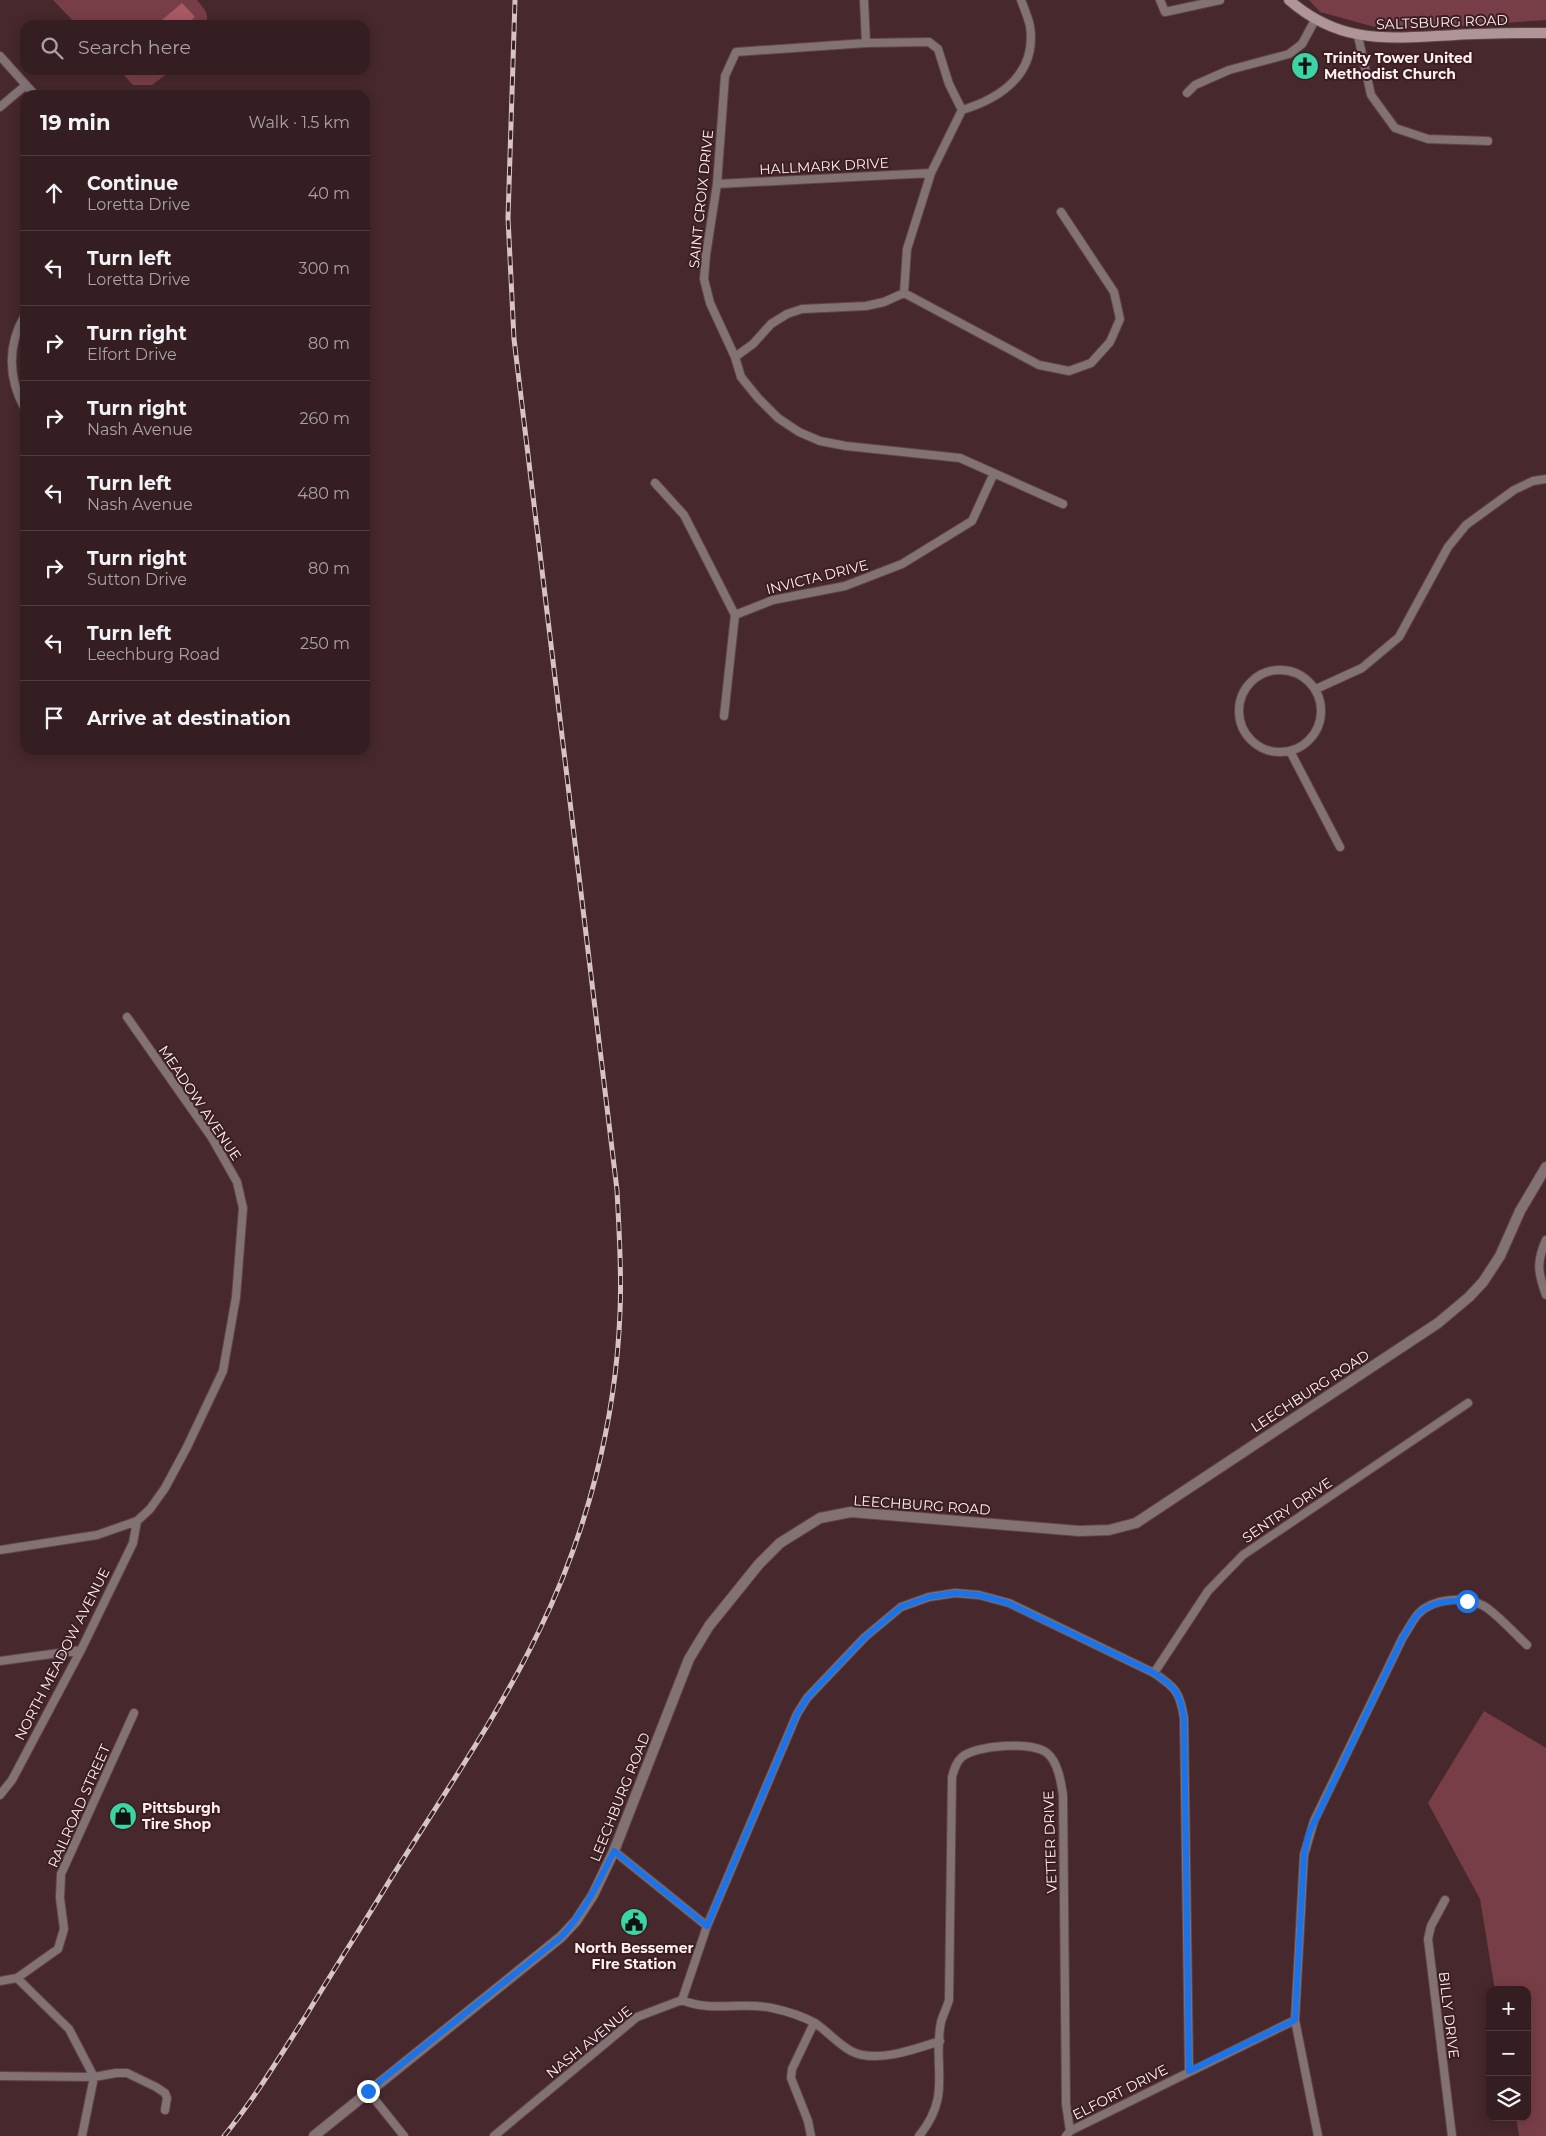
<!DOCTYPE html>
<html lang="en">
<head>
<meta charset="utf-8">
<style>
  :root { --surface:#351e21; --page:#3d272a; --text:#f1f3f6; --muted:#aaa2a5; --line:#4f3c3f }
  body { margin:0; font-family:Montserrat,sans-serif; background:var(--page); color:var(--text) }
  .controls { position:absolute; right:15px; bottom:15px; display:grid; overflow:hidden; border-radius:10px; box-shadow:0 2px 12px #0003 }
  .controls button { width:45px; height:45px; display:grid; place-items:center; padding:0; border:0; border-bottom:1px solid var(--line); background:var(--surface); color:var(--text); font:25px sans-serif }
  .stop { position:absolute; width:15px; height:15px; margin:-11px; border:4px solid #1a73e8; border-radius:50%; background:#fff }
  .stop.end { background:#1a73e8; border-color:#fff; box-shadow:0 1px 5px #0008 }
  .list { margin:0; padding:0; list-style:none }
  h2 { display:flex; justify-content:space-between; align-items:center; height:65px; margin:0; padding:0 20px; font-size:21px }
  h2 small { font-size:16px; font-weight:400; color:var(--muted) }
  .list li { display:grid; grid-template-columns:32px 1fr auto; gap:15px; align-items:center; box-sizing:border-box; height:75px; padding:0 20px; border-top:1px solid var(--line) }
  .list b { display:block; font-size:19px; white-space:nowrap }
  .list p { margin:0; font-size:16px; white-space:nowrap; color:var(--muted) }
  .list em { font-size:16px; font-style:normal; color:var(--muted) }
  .icon { flex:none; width:28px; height:28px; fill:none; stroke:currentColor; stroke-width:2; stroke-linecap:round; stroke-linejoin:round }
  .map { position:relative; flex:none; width:1546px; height:2136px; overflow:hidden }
  .search { position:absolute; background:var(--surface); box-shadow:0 2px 12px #0003; left:20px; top:20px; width:350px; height:55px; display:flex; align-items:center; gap:12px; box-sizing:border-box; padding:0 18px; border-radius:15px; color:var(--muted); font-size:19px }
  .panel { position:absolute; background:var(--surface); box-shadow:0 2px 12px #0003; left:20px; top:90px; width:350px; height:665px; border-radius:15px }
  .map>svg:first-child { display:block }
</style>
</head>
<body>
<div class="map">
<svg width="1546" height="2136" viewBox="0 0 1546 2136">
  <rect width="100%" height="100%" fill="#47282c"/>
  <path fill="#783e47" d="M 53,0 L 197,0 C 203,8 211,14 205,25 L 77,25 Z
    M 1309,0 L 1546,0 L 1546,20 L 1446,27 L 1382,29 L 1320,12 Z
    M 119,70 L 172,70 L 152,85 L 133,85 Z
    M 1484,1711 L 1546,1748 L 1546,2136 L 1519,2136 L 1516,2117 L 1527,2117 L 1527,1990 L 1495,1990 L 1480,1899 L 1428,1803 Z"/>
  <path fill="#a85a65" d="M 182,3 L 195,17 L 186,25 L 156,25 Z"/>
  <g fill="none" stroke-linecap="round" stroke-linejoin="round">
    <g stroke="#604448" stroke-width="10">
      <path id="minor" d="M 864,0 L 866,43
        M 1021,0 C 1024,8 1028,17 1030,26 C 1037,73 1002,98 962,110 L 931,173 L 907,249 L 904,293 L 1039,365 L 1069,371 L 1091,363 L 1110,342 L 1120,319 L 1114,292 L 1061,212
        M 1160,0 L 1165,12 L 1220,0
        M 1358,36 L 1371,95 L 1395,128 L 1428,139 L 1488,141
        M 0,56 L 35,95
        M 1187,93 L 1195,85 L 1229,70 L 1289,54 L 1302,44 L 1315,20
        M 0,107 L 26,85
        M 962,110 L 949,84 L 938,49 L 929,42 L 866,43 L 736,52 L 725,76 L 717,184 L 706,255 L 704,279 L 710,303 L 735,357 L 741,377 L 758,398 L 778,418 L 799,432 L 820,441 L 846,446 L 960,458 L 1063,504
        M 717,184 L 931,173
        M 25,315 C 7,345 8,379 25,409
        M 735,357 L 753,344 L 771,324 L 787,314 L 802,309 L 866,306 L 884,302 L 904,293
        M 655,483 L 684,515 L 735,615
        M 735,615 L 773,600 L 845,586 L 902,564 L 972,521 L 994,473
        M1239 711a41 41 0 1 1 82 0a41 41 0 1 1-82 0Z
        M 1316,689 L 1362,668 L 1399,637 L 1448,547 L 1466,525 L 1514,490 L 1533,481 L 1546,479
        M 724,716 L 735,615
        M 1291,753 L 1340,847
        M 1546,1240 C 1536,1262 1538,1273 1546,1295
        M 0,1550 L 97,1535 L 137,1521 L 150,1509 L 165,1488 L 187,1447 L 223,1371 L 236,1297 L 243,1208 L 237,1182 L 212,1138 L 127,1017
        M 0,1661 L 81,1650
        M 1154,1673 L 1208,1591 L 1243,1555 L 1468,1403
        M 0,1795 L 12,1780 L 81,1650 L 133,1543 L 137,1521
        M 614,1851 L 707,1926
        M 1445,1900 L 1431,1926 L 1428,1939 L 1452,2136
        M 17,1978 L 58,1949 L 64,1929 L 60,1898 L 61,1874 L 134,1713
        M 0,1981 L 17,1978 L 69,2029 L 94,2077 L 82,2136
        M 682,2000 C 712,2013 742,2001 772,2008 C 786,2011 802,2016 815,2023 C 827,2031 838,2044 851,2051 C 875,2064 916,2049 940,2041
        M 0,2076 L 94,2077 L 116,2073 L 127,2073 L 156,2087 L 165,2093 L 167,2098 L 165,2110
        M 368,2091 L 404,2136
        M 494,2136 L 637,2017 L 682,2000 L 707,1926 L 797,1714 L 807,1698 L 865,1637 L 901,1607 L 929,1597 L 955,1593 L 979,1595 L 1009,1603 L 1154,1673 C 1175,1687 1180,1692 1184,1718 L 1189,2071
        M 811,2136 L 808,2121 L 791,2078 L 792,2069 L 814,2023
        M 919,2136 C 953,2094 932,2068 941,2022 C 943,2015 947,2007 949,2000 L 952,1777 C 954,1770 956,1762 962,1757 C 976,1745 1032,1741 1047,1753 C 1058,1762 1061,1782 1063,1795 L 1066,2104 L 1070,2131
        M 1066,2136 L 1070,2131 L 1295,2020
        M 1318,2136 L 1295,2020 L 1304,1855 L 1314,1821 L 1403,1637 C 1408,1630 1412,1621 1418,1614 C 1433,1598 1465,1596 1484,1606 C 1496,1613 1516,1635 1527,1645"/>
    </g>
    <g stroke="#604448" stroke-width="12">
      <path id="tertiary" d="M 314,2136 L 561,1937 L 576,1921 L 593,1895 L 614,1851 L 689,1659 L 709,1626 L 759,1564 L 780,1543 L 820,1518 L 851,1512 L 1079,1531 L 1109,1530 L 1136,1523 L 1438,1323 L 1469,1297 L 1483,1282 L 1500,1256 L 1520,1211 L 1546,1167"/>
    </g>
    <g stroke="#604448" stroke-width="12">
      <path id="secondary" d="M 1289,0 C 1342,46 1390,38 1455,35 C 1485,33 1515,33 1546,33"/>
    </g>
    <use href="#minor" stroke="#827273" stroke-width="8"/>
    <use href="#tertiary" stroke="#827273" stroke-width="10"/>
    <use href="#secondary" stroke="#af9597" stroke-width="10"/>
    <g stroke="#d5c4c6" stroke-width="5">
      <path id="rail" d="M 224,2136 C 255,2098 280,2056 307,2014 C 334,1969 363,1925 390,1880 C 441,1798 497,1718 539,1631 C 587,1533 616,1421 620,1312 C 622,1271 619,1231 617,1190 L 514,339 L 508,218 L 515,0"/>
    </g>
    <use href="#rail" stroke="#3c1e22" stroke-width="3" stroke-dasharray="9" stroke-linecap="butt"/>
  </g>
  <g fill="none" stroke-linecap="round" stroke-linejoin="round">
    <path stroke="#1a73e8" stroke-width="6" d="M 368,2091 L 561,1937 C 585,1911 599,1882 614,1851 L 707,1926 L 797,1714 L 807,1698 L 865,1637 L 901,1607 L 929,1597 L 955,1593 L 979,1595 L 1008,1603 L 1154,1673 C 1175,1687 1180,1692 1184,1718 L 1189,2071 L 1295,2020 L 1304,1855 L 1309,1833 L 1403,1637 C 1408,1630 1412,1620 1418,1614 C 1431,1601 1451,1600 1467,1601"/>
  </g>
  <defs>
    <g id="church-disc" transform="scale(1.4375)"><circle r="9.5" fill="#3ad4a5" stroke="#3c1e22"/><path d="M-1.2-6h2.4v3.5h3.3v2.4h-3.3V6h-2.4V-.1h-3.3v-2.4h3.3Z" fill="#111"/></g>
    <g id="shop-disc" transform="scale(1.4375)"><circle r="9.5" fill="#3ad4a5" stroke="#3c1e22"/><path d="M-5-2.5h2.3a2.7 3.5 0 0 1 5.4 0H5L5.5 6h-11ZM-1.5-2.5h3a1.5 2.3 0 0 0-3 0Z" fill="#111"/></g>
    <g id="civic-disc" transform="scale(1.4375)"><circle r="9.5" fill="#3ad4a5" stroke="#3c1e22"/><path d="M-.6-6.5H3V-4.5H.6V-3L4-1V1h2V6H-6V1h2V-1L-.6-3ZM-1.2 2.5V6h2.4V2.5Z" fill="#111"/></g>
  </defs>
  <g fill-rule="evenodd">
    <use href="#church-disc" x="1305" y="66"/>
    <use href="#shop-disc" x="123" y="1816"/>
    <use href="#civic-disc" x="634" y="1922"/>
  </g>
  <g text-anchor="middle" stroke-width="4" stroke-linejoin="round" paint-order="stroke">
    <g font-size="14" fill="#fdf0f1" stroke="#3c1e22">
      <text transform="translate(1442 22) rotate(-2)" y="5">SALTSBURG ROAD</text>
      <text transform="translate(824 166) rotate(-3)" y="5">HALLMARK DRIVE</text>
      <text transform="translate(701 199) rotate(-84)" y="5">SAINT CROIX DRIVE</text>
      <text transform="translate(817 577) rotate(-14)" y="5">INVICTA DRIVE</text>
      <text transform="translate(200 1103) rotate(56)" y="5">MEADOW AVENUE</text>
      <text transform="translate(1310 1391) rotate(-33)" y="5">LEECHBURG ROAD</text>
      <text transform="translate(922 1505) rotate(4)" y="5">LEECHBURG ROAD</text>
      <text transform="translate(1287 1510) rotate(-34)" y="5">SENTRY DRIVE</text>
      <text transform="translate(62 1654) rotate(-63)" y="5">NORTH MEADOW AVENUE</text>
      <text transform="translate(620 1797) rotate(-68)" y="5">LEECHBURG ROAD</text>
      <text transform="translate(79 1806) rotate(-66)" y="5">RAILROAD STREET</text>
      <text transform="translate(1050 1842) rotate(-92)" y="5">VETTER DRIVE</text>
      <text transform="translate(1449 2015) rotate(83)" y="5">BILLY DRIVE</text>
      <text transform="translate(589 2042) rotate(-39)" y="5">NASH AVENUE</text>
      <text transform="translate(1120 2092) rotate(-27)" y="5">ELFORT DRIVE</text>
    </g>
    <g font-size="14" font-weight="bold" fill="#fdf0f1" stroke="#3c1e22" text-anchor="start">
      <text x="1324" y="63">Trinity Tower United<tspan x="1324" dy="16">Methodist Church</tspan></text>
      <text x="142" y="1813">Pittsburgh<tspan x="142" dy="16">Tire Shop</tspan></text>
      <text x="634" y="1953" text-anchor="middle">North Bessemer<tspan x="634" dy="16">FIre Station</tspan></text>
    </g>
  </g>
</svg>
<div class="controls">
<button>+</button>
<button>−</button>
<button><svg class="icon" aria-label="layers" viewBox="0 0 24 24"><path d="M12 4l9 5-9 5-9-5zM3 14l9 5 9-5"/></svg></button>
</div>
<div class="stop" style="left:1467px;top:1601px"></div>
<div class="stop end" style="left:368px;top:2091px"></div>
<div class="search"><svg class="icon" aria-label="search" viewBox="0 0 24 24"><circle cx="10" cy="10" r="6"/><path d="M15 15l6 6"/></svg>Search here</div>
<section class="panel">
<h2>19 min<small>Walk · 1.5 km</small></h2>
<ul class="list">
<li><svg class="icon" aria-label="ahead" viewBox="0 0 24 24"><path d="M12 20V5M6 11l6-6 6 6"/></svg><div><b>Continue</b><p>Loretta Drive</p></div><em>40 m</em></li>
<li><svg class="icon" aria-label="left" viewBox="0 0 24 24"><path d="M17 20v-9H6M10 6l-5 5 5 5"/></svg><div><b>Turn left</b><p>Loretta Drive</p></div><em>300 m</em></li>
<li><svg class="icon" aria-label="right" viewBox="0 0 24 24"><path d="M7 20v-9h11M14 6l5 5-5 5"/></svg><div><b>Turn right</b><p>Elfort Drive</p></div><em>80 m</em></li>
<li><svg class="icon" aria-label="right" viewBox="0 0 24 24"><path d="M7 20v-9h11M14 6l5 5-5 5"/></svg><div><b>Turn right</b><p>Nash Avenue</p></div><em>260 m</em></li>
<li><svg class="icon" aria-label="left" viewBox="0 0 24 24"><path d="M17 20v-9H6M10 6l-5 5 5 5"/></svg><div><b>Turn left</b><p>Nash Avenue</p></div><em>480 m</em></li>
<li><svg class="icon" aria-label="right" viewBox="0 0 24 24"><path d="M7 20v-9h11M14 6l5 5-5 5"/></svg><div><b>Turn right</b><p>Sutton Drive</p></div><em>80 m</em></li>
<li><svg class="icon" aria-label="left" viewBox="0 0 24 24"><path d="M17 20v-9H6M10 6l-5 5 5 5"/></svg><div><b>Turn left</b><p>Leechburg Road</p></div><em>250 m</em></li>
<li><svg class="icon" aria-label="arrive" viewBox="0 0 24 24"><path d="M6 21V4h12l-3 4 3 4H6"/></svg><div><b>Arrive at destination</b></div></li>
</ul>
</section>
</div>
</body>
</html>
